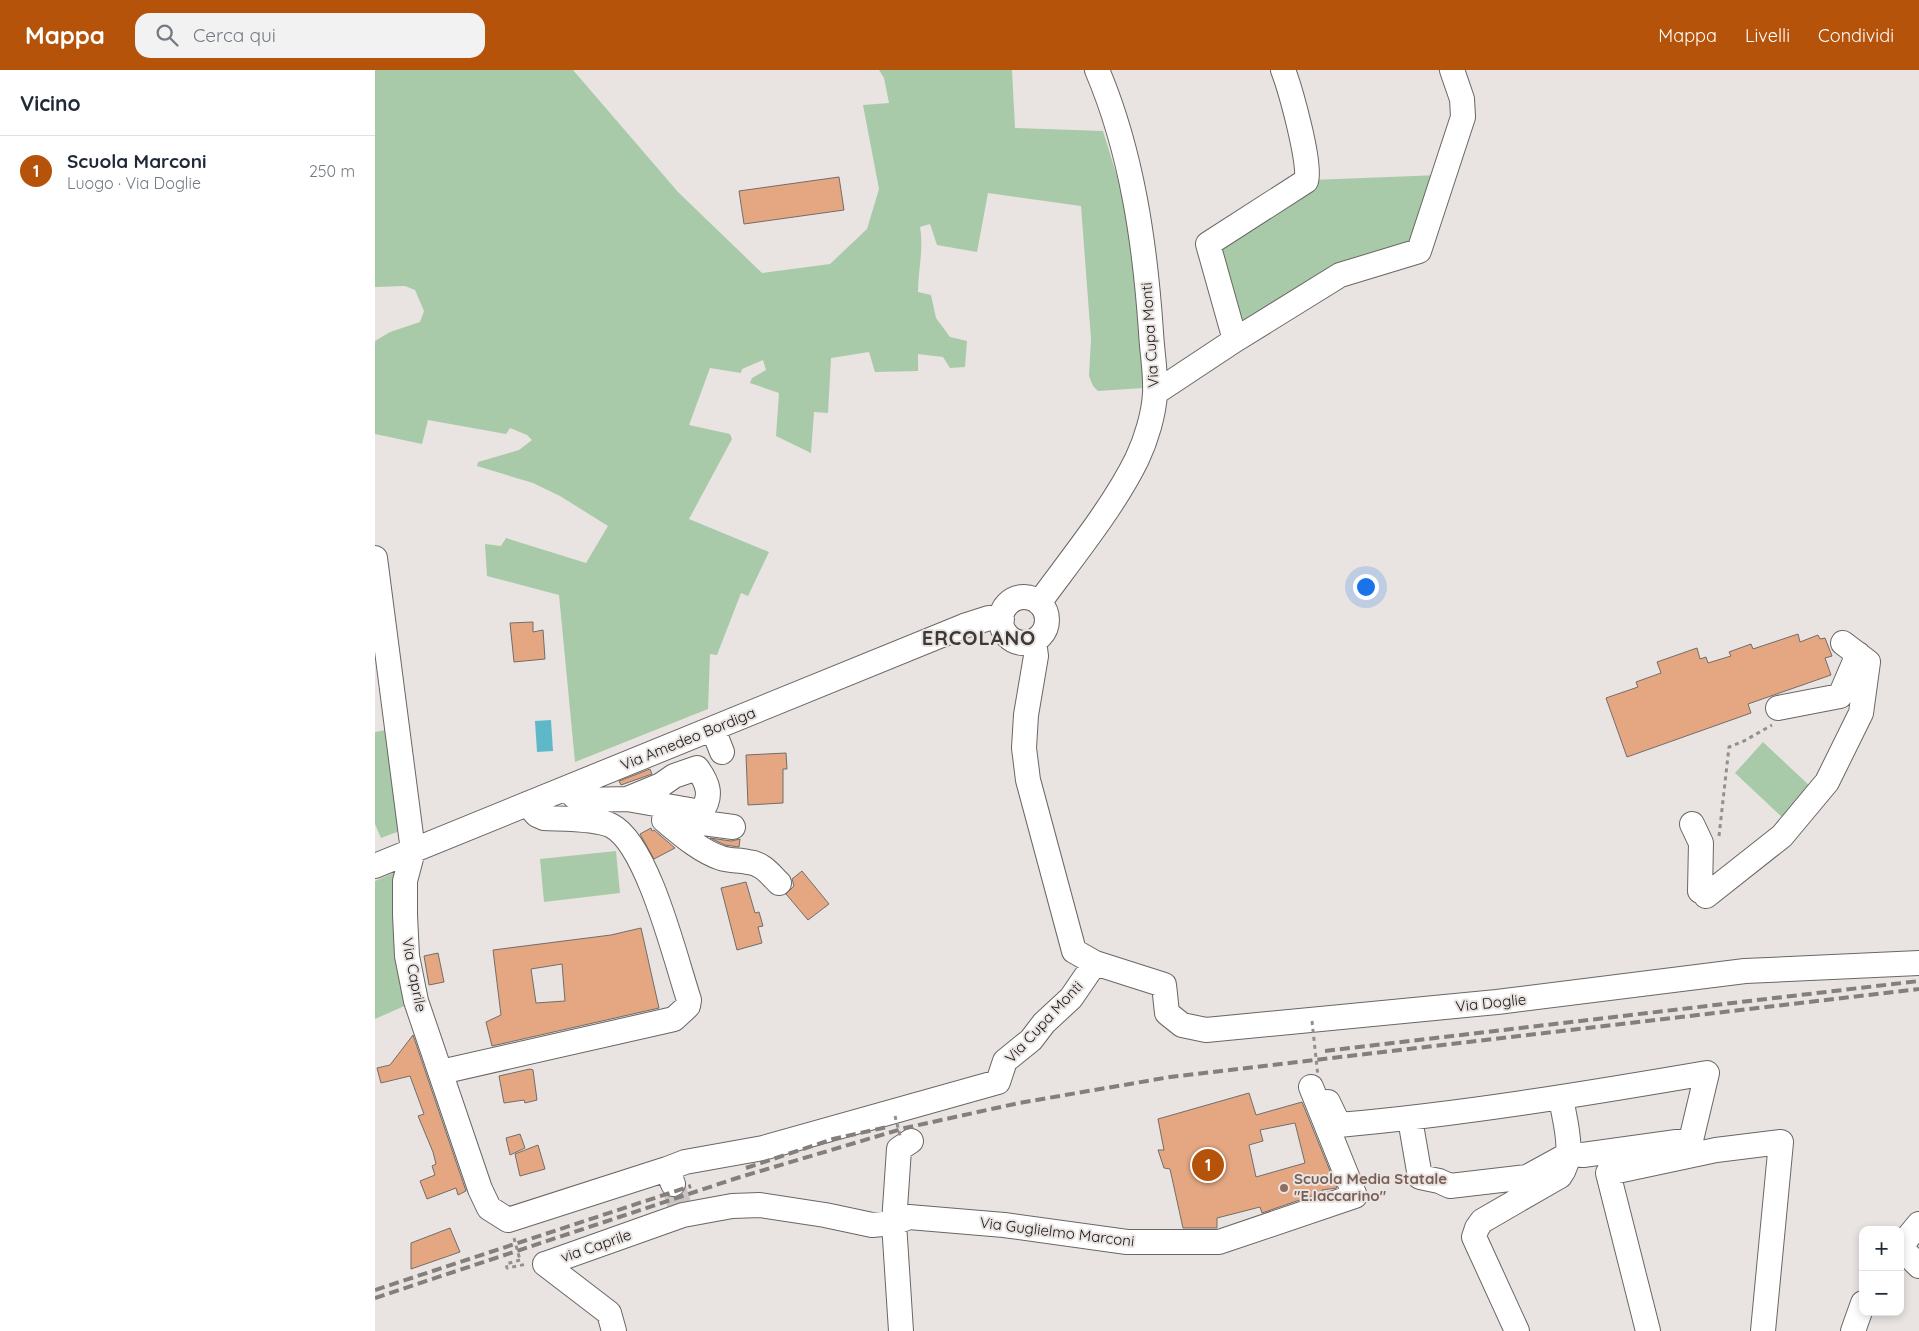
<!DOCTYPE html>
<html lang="it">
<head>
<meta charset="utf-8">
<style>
  :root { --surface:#fff; --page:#f2f2f3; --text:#1f2937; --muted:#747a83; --line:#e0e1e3; --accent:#b45309 }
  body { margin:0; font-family:Quicksand,sans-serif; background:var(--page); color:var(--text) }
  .controls { position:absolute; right:15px; bottom:15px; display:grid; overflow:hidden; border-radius:10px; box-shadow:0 2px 8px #0003 }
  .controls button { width:45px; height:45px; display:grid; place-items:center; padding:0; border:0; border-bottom:1px solid var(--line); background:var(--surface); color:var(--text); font:25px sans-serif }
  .you { position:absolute; left:990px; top:516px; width:18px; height:18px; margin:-12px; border:4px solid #fff; border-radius:50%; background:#1a73e8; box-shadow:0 0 0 8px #1a73e833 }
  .badge { display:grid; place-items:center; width:32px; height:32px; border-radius:50%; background:var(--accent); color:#fff; font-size:16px; font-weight:700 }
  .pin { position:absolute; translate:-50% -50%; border:2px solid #fff; box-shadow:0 1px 5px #0006 }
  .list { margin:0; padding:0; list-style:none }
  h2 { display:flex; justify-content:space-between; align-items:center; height:65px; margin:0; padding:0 20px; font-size:21px }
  h2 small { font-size:16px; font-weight:400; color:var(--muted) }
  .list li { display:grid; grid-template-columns:32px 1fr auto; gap:15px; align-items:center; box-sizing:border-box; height:70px; padding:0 20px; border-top:1px solid var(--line) }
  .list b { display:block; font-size:19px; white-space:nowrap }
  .list p { margin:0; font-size:16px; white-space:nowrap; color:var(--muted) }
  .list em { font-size:16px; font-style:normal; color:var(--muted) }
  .icon { flex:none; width:28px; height:28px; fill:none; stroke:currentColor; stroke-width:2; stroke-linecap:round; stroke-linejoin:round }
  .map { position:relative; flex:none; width:1544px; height:1261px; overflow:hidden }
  header { display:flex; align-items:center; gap:30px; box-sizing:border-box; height:70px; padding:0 25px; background:var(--accent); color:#fff }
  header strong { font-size:24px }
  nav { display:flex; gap:28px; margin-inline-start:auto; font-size:18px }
  .search { width:350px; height:45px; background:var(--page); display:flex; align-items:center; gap:12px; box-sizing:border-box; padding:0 18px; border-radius:15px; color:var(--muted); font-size:19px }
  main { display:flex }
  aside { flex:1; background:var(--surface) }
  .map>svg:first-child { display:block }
</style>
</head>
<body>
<header>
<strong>Mappa</strong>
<div class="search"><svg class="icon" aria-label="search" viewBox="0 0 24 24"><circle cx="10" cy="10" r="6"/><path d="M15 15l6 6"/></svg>Cerca qui</div>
<nav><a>Mappa</a><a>Livelli</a><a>Condividi</a></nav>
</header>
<main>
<aside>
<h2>Vicino<small></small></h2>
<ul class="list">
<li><span class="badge">1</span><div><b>Scuola Marconi</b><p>Luogo · Via Doglie</p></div><em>250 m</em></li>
</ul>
</aside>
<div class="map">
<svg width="1544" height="1261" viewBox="0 0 1544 1261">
  <rect width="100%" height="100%" fill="#e9e4e1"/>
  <path fill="#a8caa8" d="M 0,0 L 198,0 L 303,122 L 387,203 L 455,194 L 492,159 L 504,119 L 488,35 L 514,33 L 509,8 L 504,0 L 637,0 L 640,58 L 728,61 L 758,158 L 763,205 L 768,318 L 723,321 L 718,316 L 714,306 L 716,269 L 706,136 L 613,123 L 602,182 L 562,175 L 555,154 L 545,157 C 549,179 543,200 543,222 L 556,225 L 561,248 L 575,267 L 592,271 L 590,297 L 575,298 L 568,287 L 543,284 L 543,301 L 500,302 L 494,282 L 456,288 L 453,343 L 439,342 L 436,383 L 401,366 L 404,323 L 375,313 L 377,308 L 391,300 L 388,290 L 367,299 L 366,303 L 335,298 L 314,355 L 355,364 L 357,369 L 314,449 L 394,482 L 373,526 L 366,523 L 342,585 L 335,584 L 333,639 L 200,692 L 184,525 L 112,506 L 110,474 L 126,476 L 131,468 L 211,493 L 233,456 L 185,426 L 158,413 L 102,396 L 103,392 L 144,380 L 157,370 L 152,365 L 135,358 L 131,364 L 53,350 L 47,374 L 0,364 L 0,271 L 15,262 L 45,252 L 49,241 L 40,220 L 30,216 L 0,217 Z
    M 1064,105 L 1040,173 L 861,257 L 842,178 L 937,110 Z
    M 16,659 L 33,758 L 6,768 L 0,754 L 0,662 Z
    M 1388,672 L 1438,719 L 1409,749 L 1360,703 Z
    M 241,781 L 245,823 L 169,832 L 165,789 Z
    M 23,801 L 36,933 L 0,949 L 0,811 Z"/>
  <path fill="#5fb8c8" d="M 176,650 L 178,681 L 162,682 L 160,651 Z"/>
  <path fill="#e4a782" stroke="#716d6a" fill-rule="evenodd" d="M 464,107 L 469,140 L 369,154 L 364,121 Z
    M 158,552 L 158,562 L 168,560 L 170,589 L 139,592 L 135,553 Z
    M 1423,564 L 1425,572 L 1443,565 L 1445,569 L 1450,568 L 1457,586 L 1450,588 L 1456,605 L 1373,634 L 1376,643 L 1252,687 L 1231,628 L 1263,617 L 1261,612 L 1286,603 L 1282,592 L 1322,578 L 1325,589 L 1331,587 L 1333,593 L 1356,586 L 1354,582 L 1376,574 L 1378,579 Z
    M 411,683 L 412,699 L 408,699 L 408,733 L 373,735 L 371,685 Z
    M 275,699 L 277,704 L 246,715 L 244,711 Z
    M 276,758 L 277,761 L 279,760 L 300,778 L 279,789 L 265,764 Z
    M 335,768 L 356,771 L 365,769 L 364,777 L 350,775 Z
    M 427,801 L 454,834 L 433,850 L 411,824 L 419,816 L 417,809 Z
    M 371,812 L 380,843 L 384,842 L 388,856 L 383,857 L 387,873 L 362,880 L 346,818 Z
    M 266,858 L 284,938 L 117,976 L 111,952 L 126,945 L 118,880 L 236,865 ZM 187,894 L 190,931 L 161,933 L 156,899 Z
    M 63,883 L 69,912 L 54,915 L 49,886 Z
    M 38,965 L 91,1121 L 83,1125 L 81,1118 L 52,1129 L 45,1111 L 60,1105 L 57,1096 L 61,1094 L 58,1082 L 43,1046 L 49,1044 L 35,1006 L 6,1013 L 2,998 L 15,995 Z
    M 155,999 L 158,1000 L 162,1030 L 150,1033 L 149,1030 L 129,1033 L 124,1006 Z
    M 874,1023 L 881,1045 L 927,1032 L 962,1118 L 947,1120 L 948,1122 L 887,1143 L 885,1137 L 842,1148 L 842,1158 L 808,1158 L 795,1099 L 789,1098 L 783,1080 L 789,1080 L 783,1049 ZM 920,1053 L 930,1093 L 881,1107 L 874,1075 L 888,1071 L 885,1060 Z
    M 145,1064 L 150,1078 L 135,1085 L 131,1068 Z
    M 163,1075 L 170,1099 L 145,1106 L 140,1084 Z
    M 75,1158 L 85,1182 L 36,1199 L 36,1173 Z"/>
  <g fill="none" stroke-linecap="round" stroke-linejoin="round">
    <path stroke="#cac5c2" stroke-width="24" stroke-dasharray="24 12" stroke-linecap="butt" d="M 298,1114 L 304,1134"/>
    <g stroke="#6a6663" stroke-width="26">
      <path id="minor" d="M 860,270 L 833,174 L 931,111 C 937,96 915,18 908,0
        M 780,323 L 860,270 L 965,205 L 1044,181 L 1088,47 L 1087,29 L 1077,0
        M 0,488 L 38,781 L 30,811 L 30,845 L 32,886 L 41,931 L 105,1119 L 114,1138 L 133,1150 L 292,1099 L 298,1114
        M626 550a23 23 0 1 1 46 0a23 23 0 1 1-46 0Z
        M 664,533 C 696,489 738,438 762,389 C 771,370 779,344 780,323 C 781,303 777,282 776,262 C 770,174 757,82 722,0
        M 659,571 L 661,586 L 651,645 L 649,678 L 653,710 L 699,881 L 720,893 L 789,915 L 792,943 L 807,955 L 831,960 L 1122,932 L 1370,901 L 1544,893
        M 1403,638 L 1465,626 L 1483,584
        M 338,659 L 347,682
        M 192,718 L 199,726 L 209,730 L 252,729 L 326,742 C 338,726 333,713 322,698 L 299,706 L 286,715 L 252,729
        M 289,750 C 306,764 325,781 346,788 C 356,791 364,790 373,792 C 387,793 395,804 404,813
        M 306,750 L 358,757
        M 1317,754 L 1326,773 L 1325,821
        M 0,796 L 589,556 L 614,548 L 627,549
        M 1331,826 L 1407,766 L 1452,712 L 1486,643 L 1493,592 L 1468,573
        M 66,1002 L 299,949 L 313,936 L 314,930 C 301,891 273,775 237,756 C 222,748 187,749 169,748 L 162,745 L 152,734
        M 953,1032 L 964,1055 C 1088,1044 1209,1024 1332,1003 L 1316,1070 L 1208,1085 L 1194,1084 L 1152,1107 L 1075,1116 L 1064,1111 L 1045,1107 L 1035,1049
        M 292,1099 L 310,1092 L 388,1078 L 623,1012 L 630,991 L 656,970 L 669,953 L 696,928 L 720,893
        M 1525,1177 L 1544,1154
        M 1525,1177 L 1544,1196
        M 170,1194 L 308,1145 L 357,1136 L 385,1135 L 450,1145 L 497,1155 L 519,1153 L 534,1147 L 629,1155 L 752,1172 L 844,1172 L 980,1126 L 936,1017
        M 170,1194 L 234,1243 L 239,1261
        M 526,1261 L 519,1153 L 524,1079 L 536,1071
        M 1142,1261 L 1099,1167 L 1102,1158 L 1107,1151 L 1185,1106 C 1201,1085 1190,1053 1186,1028
        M 1273,1261 L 1233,1103 L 1341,1080 L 1406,1072 L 1388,1261
        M 1478,1261 L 1488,1233"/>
    </g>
    <path stroke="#938f8d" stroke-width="3" stroke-dasharray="4 4" stroke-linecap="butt" d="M 1344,766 L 1354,677 L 1369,671 L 1397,655
      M 145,1190 L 131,1194 L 132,1198 L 152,1194"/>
    <use href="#minor" stroke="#fff" stroke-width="24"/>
    <path stroke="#827f7d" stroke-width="4" stroke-dasharray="10 5" stroke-linecap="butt" d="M 950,981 L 1544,911
      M 371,1098 L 458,1069 L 512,1057
      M 0,1220 L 316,1116
      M 0,1228 L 362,1108 L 530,1058 L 644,1033 L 795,1007 L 1544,919"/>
    <path stroke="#938f8d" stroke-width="3" stroke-dasharray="4 4" stroke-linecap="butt" d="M 937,951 L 943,1007
      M 520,1046 L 526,1069
      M 139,1168 L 145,1190"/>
  </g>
  <circle fill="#8d6e63" stroke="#e9e4e1" stroke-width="2" cx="909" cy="1118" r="5"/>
  <g text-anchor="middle" stroke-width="4" stroke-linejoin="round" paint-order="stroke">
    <g font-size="15" fill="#171514" stroke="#e9e4e1">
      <text transform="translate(775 265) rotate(-94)" y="5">Via Cupa Monti</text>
      <text transform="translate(313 669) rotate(-22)" y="5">Via Amedeo Bordiga</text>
      <text transform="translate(39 905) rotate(79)" y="5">Via Caprile</text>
      <text transform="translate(1116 933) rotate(-6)" y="5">Via Doglie</text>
      <text transform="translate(669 952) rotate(-47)" y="5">Via Cupa Monti</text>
      <text transform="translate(682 1162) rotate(7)" y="5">Via Guglielmo Marconi</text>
      <text transform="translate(221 1176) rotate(-19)" y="5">via Caprile</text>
    </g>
    <g font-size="15" font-weight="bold" fill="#785e54" stroke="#e9e4e1" text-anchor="start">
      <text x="919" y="1114">Scuola Media Statale<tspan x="919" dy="17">"E.Iaccarino"</tspan></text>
    </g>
    <g font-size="20" font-weight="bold" letter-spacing="1" fill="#3d3937" stroke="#e9e4e1">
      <text x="604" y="575">ERCOLANO</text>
    </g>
  </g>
</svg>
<div class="controls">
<button>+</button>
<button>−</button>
</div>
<div class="you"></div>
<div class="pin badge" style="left:833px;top:1095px">1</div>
</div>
</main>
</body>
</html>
